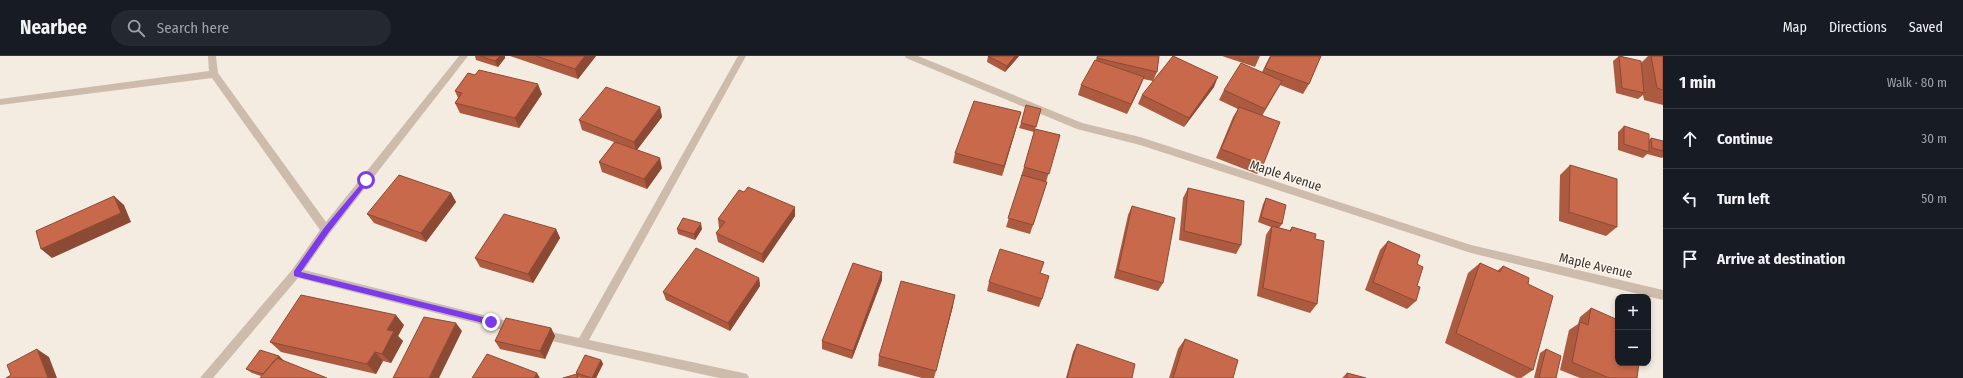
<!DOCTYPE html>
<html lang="en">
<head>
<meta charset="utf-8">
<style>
  :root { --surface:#171b24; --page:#242831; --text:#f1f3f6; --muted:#9ea1a6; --line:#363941 }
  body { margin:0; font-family:"Fira Sans Condensed",sans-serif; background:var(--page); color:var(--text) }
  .controls { position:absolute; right:12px; bottom:12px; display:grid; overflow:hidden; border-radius:8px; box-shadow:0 2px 6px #0003 }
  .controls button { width:36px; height:36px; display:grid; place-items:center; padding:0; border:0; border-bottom:1px solid var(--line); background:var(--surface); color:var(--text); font:20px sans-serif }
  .stop { position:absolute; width:12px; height:12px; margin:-9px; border:3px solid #7c3aed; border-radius:50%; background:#fff }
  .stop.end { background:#7c3aed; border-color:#fff; box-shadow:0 1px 4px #0008 }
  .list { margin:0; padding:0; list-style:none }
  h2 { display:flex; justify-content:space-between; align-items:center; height:52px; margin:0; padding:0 16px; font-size:17px }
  h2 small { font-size:13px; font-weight:400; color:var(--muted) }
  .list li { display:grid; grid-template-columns:26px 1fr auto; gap:12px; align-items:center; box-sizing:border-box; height:60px; padding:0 16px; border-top:1px solid var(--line) }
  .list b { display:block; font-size:15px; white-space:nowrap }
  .list em { font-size:13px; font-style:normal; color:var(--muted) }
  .icon { flex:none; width:22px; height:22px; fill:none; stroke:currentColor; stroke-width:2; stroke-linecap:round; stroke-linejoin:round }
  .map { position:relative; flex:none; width:1663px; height:322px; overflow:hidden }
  header { display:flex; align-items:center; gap:24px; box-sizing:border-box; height:56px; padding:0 20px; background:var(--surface); border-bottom:1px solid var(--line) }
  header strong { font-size:19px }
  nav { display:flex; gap:22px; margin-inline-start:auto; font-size:14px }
  .search { width:280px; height:36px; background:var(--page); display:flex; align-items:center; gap:10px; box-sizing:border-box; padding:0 14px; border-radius:22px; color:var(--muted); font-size:15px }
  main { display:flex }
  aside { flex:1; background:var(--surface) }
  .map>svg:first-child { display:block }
</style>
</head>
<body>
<header>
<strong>Nearbee</strong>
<div class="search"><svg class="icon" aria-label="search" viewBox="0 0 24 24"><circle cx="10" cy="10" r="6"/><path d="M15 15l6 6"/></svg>Search here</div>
<nav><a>Map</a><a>Directions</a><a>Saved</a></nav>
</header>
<main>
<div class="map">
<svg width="1663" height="322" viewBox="0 0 1663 322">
  <rect width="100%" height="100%" fill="#f4ebe1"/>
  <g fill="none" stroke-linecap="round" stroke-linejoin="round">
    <path fill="#cdbbac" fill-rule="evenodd" d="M 208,0 L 216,0 L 218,17 L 326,166 L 459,0 L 468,0 L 330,177 L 304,214 L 515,267 L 519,269 L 520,272 L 519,275 L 515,277 L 298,222 L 213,322 L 200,322 L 292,214 L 320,174 L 212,22 L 0,49 L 0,43 L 209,15 Z
      M 738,0 L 746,0 L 589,284 L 743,317 L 747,318 L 749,322 L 719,322 L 538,282 L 537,279 L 538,276 L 542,274 L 579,282 Z
      M 905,0 L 918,0 L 1082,67 L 1140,81 L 1471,189 L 1663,234 L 1663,244 L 1471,197 L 1140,89 L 1077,73 L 906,2 Z"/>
  </g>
  <path fill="#ac5a40" d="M 475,0 L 505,0 L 505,2 L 498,11 L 476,4 Z
    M 510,0 L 596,0 L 578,23 Z
    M 988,0 L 1019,0 L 1005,16 L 987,6 Z
    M 1097,0 L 1159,0 L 1157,16 L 1153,25 L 1143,23 L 1140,31 L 1127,58 L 1078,39 L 1081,29 L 1096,4 Z
    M 1222,0 L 1260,0 L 1255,11 Z
    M 1270,0 L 1321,0 L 1309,28 L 1303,38 L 1280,29 L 1262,60 L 1263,109 L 1257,118 L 1216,102 L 1233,61 L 1238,53 L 1219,44 L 1224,34 L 1262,16 Z
    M 1619,0 L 1621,0 L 1641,7 L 1648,0 L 1663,0 L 1663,49 L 1644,44 L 1643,39 L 1638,43 L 1616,37 L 1613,5 Z
    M 1214,31 L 1184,71 L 1138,48 L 1142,39 Z
    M 455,35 L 542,38 L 519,72 L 460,57 L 455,47 L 458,42 Z
    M 660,51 L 662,61 L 637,94 L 662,112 L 647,133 L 602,116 L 599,106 L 614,86 L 582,74 L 579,64 Z
    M 1041,53 L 1035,73 L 1060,79 L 1046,126 L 1047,126 L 1030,178 L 1006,171 L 1022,120 L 1021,120 L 1024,111 L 1034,76 L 1019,72 L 1021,67 Z
    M 1021,56 L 1002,120 L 953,107 L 955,97 Z
    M 1624,70 L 1649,84 L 1651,82 L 1663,85 L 1663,101 L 1662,102 L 1647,98 L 1643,102 L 1618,94 L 1618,76 Z
    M 1570,109 L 1617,171 L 1606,180 L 1559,165 L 1560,119 Z
    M 1188,132 L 1241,189 L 1236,198 L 1179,184 L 1183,142 Z
    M 451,137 L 456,146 L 426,186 L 374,167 L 367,158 Z
    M 1266,142 L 1282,168 L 1279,172 L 1289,175 L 1292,171 L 1315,183 L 1317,248 L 1310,257 L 1257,240 L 1266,179 L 1271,171 L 1258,166 L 1263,148 Z
    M 1132,150 L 1163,227 L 1158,235 L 1114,222 L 1128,159 Z
    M 795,160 L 763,207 L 718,186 L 716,177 L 720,173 L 719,172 L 718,163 Z
    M 556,173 L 560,182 L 533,227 L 480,211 L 475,202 Z
    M 677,173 L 702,173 L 695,184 L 678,178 Z
    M 1388,185 L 1417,208 L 1416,245 L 1407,253 L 1365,234 L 1380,194 Z
    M 1480,207 L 1497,215 L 1503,210 L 1528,228 L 1533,314 L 1521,322 L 1517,322 L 1445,287 L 1468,217 Z
    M 882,216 L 882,224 L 852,303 L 822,293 L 822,285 Z
    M 759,222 L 760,230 L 730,275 L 666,244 L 663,236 Z
    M 989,226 L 1042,243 L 1039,251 L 987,235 Z
    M 953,250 L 934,322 L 922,322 L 878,310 L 879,300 Z
    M 1591,252 L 1637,322 L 1580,322 L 1560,314 L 1569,274 L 1578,268 L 1580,261 Z
    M 404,269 L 398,280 L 403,285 L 391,307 L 383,305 L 376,318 L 281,296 L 270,286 Z
    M 551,272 L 555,280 L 545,303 L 500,293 L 495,285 Z
    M 1185,283 L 1233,322 L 1169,322 L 1178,293 Z
    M 1077,288 L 1132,322 L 1066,322 L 1073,296 Z
    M 1546,293 L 1556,322 L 1534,322 L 1540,297 Z
    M 279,300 L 284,305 L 261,320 L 252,317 L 246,313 Z
    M 601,304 L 603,308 L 596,322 L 581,322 L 578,321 L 579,322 L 563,322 L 576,318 L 576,317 Z
    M 1347,317 L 1366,322 L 1342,322 Z"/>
  <path fill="#8c4a34" d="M 500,0 L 505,0 L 505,2 L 498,11 L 495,5 Z
    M 585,0 L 596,0 L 578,23 L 575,13 Z
    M 1015,0 L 1019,0 L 1005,16 L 1007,10 Z
    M 1144,21 L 1140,31 L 1127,58 L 1131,48 Z
    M 1218,21 L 1214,31 L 1184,71 L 1189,62 Z
    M 538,28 L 542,38 L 519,72 L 515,62 Z
    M 660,51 L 662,61 L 636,95 L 634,86 Z
    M 1021,56 L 1018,66 L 1002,120 L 1004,110 Z
    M 660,102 L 662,112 L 647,133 L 644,123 Z
    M 451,137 L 456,146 L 426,186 L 421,177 Z
    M 114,140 L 124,149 L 131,166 L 52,202 L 41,193 Z
    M 795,151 L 795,160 L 763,207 L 762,198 Z
    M 701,167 L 702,173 L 695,184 L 694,178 Z
    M 556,173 L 560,182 L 533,227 L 528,218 Z
    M 882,216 L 882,224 L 852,303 L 853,295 Z
    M 759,222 L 760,230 L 730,275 L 728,267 Z
    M 955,239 L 953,250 L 934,322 L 936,315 Z
    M 396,259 L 404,269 L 398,280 L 403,285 L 391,307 L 382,298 L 387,274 Z
    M 456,267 L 462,275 L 439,322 L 429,322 Z
    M 551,272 L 555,280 L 545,303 L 540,295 Z
    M 37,293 L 49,301 L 57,322 L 48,322 Z
    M 375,296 L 383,305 L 376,318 L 367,308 Z
    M 279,300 L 284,305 L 266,319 Z
    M 601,304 L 603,308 L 596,322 L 592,322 Z
    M 537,317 L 540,322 L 534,322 Z"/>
  <path fill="#c8694b" stroke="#8c4a34" d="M 480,0 L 500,0 L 495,5 Z
    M 536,0 L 585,0 L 575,13 Z
    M 988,0 L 1015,0 L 1007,10 Z
    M 1098,0 L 1159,0 L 1157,16 L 1097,2 Z
    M 1173,0 L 1218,21 L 1189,62 L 1142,39 Z
    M 1271,0 L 1321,0 L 1309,28 L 1265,12 Z
    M 1619,0 L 1641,5 L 1644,37 L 1622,32 Z
    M 1651,0 L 1663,0 L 1663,34 L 1657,32 Z
    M 1095,4 L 1144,21 L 1131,48 L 1081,29 Z
    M 1241,7 L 1282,25 L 1265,53 L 1224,34 Z
    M 479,14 L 538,28 L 515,62 L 455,47 L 462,37 L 455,35 L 468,17 L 475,19 Z
    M 606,31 L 660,51 L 634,86 L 579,64 Z
    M 974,45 L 1021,56 L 1004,110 L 955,97 Z
    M 1026,49 L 1041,53 L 1036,71 L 1021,67 Z
    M 1239,51 L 1280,66 L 1263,109 L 1221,93 Z
    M 1624,70 L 1649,78 L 1649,96 L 1624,88 Z
    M 1035,73 L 1060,79 L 1049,118 L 1024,111 Z
    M 1651,82 L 1663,85 L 1663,95 L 1652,92 Z
    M 615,86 L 660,102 L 644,123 L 599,106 Z
    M 1570,109 L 1617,123 L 1617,171 L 1569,156 Z
    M 399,119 L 451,137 L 421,177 L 367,158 Z
    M 1022,119 L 1047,126 L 1033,169 L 1008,162 Z
    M 748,131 L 795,151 L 762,198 L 716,177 L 725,166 L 718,163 L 739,134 L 744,136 Z
    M 1188,132 L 1244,145 L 1241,189 L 1184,175 Z
    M 114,140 L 121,157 L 41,193 L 36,175 Z
    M 1266,142 L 1286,149 L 1282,168 L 1261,161 Z
    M 1132,150 L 1175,162 L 1163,227 L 1118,214 Z
    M 504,158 L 556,173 L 528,218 L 475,202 Z
    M 683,162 L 701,167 L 694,178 L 677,173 Z
    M 1272,170 L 1291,175 L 1292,171 L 1316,178 L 1315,183 L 1324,185 L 1317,248 L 1263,232 Z
    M 1388,185 L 1420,199 L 1417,208 L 1423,211 L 1417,230 L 1420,231 L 1416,245 L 1373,226 Z
    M 696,192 L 759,222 L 728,267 L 663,236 Z
    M 1000,193 L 1044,206 L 1040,217 L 1049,220 L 1042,243 L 989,226 Z
    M 853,207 L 882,216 L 853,295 L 822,285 Z
    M 1480,207 L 1500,216 L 1503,210 L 1529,222 L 1528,228 L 1553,240 L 1533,314 L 1456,277 Z
    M 901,225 L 955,239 L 936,315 L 879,300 Z
    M 301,239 L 396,259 L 387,274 L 394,275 L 382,298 L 375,296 L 367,308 L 270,286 Z
    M 1591,252 L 1618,264 L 1618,307 L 1639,307 L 1637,322 L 1609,322 L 1572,306 L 1580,266 L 1588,269 Z
    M 424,261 L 456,267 L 429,322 L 393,322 Z
    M 506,262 L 551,272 L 540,295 L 495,285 Z
    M 1185,283 L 1238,304 L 1233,322 L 1173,322 Z
    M 1077,288 L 1135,308 L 1132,322 L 1067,322 Z
    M 37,293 L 48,322 L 6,322 L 11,319 L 7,309 Z
    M 1546,293 L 1561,300 L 1556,322 L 1541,322 L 1539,321 Z
    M 260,294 L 279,300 L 278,302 L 277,302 L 263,318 L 246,313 Z
    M 487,298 L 537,317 L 534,322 L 472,322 Z
    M 585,299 L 601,304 L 592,322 L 576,317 Z
    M 277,302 L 327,322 L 260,322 Z
    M 1347,317 L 1366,322 L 1347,322 Z
    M 577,318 L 577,322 L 563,322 Z"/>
  <path fill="#7c3aed" d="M 366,122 L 368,123 L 368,126 L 329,176 L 301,216 L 491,263 L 494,266 L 493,268 L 491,269 L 294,220 L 294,215 L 324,172 Z"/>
  <g text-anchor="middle" stroke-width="3" stroke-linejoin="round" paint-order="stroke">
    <g font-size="13" fill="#3b302b" stroke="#fbf5ee">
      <text transform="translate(1286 119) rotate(18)" y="5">Maple Avenue</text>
      <text transform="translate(1596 209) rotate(13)" y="5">Maple Avenue</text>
    </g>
  </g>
</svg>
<div class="controls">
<button>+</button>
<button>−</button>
</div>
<div class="stop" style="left:366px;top:124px"></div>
<div class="stop end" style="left:491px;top:266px"></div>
</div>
<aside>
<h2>1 min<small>Walk · 80 m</small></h2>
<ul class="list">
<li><svg class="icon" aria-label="ahead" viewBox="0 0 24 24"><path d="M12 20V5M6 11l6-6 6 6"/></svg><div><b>Continue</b></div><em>30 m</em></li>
<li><svg class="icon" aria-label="left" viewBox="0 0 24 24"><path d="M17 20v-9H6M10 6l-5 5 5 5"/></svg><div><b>Turn left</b></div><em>50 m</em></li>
<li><svg class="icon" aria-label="arrive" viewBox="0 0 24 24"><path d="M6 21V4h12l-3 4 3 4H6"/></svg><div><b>Arrive at destination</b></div></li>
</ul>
</aside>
</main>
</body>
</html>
